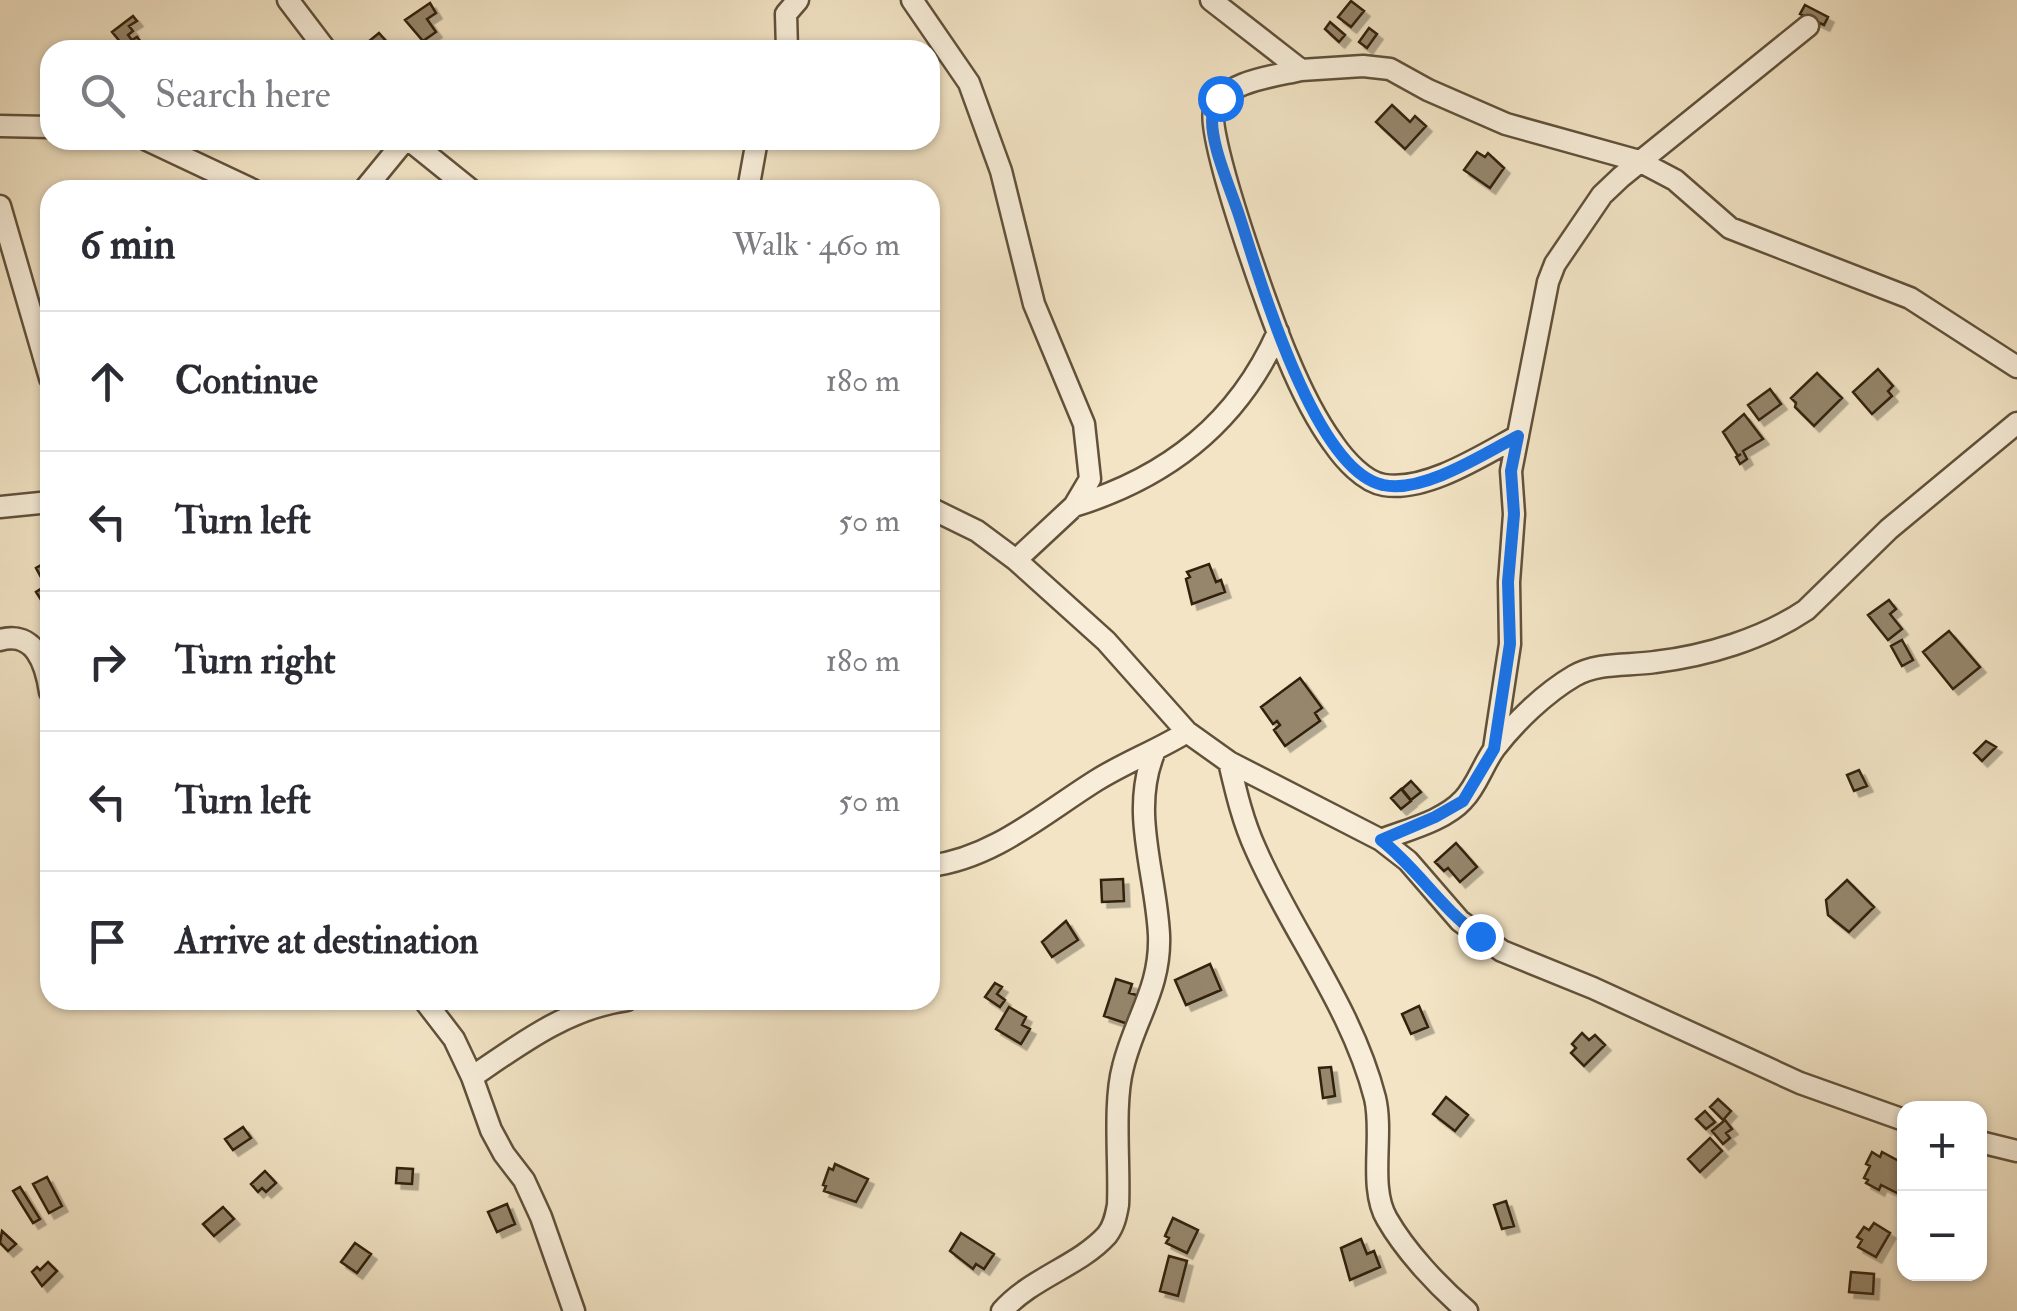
<!DOCTYPE html>
<html lang="en">
<head>
<meta charset="utf-8">
<style>
  :root { --surface:#fff; --page:#f2f2f3; --text:#2b2b33; --muted:#7c7c81; --line:#e1e1e2 }
  body { margin:0; font-family:"IM FELL Double Pica",serif; background:var(--page); color:var(--text) }
  .controls { position:absolute; right:30px; bottom:30px; display:grid; overflow:hidden; border-radius:20px; box-shadow:0 2px 8px #0004 }
  .controls button { width:90px; height:90px; display:grid; place-items:center; padding:0; border:0; border-bottom:2px solid var(--line); background:var(--surface); color:var(--text); font:50px sans-serif }
  .stop { position:absolute; width:30px; height:30px; margin:-22px; border:8px solid #1a73e8; border-radius:50%; background:#fff }
  .stop.end { background:#1a73e8; border-color:#fff; box-shadow:0 2px 10px #0008 }
  .list { margin:0; padding:0; list-style:none }
  h2 { display:flex; justify-content:space-between; align-items:center; height:130px; margin:0; padding:0 40px; font-size:42px }
  h2 small { font-size:32px; font-weight:400; color:var(--muted) }
  .list li { display:grid; grid-template-columns:65px 1fr auto; gap:30px; align-items:center; box-sizing:border-box; height:140px; padding:0 40px; border-top:2px solid var(--line) }
  .list b { display:block; font-size:38px; white-space:nowrap }
  .list em { font-size:32px; font-style:normal; color:var(--muted) }
  .icon { flex:none; width:55px; height:55px; fill:none; stroke:currentColor; stroke-width:2; stroke-linecap:round; stroke-linejoin:round }
  .map { position:relative; flex:none; width:2017px; height:1311px; overflow:hidden }
  .search { position:absolute; background:var(--surface); box-shadow:0 2px 8px #0004; left:40px; top:40px; width:900px; height:110px; display:flex; align-items:center; gap:25px; box-sizing:border-box; padding:0 35px; border-radius:30px; color:var(--muted); font-size:38px }
  .panel { position:absolute; background:var(--surface); box-shadow:0 2px 8px #0004; left:40px; top:180px; width:900px; height:830px; border-radius:30px }
  .map>svg:first-child { display:block }
</style>
</head>
<body>
<div class="map">
<svg width="2017" height="1311" viewBox="0 0 2017 1311">
  <defs>
    <filter id="shadow"><feDropShadow dx="5.5" dy="5.5" stdDeviation="0" flood-color="#0004"/></filter>
  </defs>
  <rect width="100%" height="100%" fill="#f2e4c5"/>
  <filter id="stains"><feTurbulence type="fractalNoise" baseFrequency=".002" numOctaves="4"/><feColorMatrix values="0 0 0 0 .2 0 0 0 0 .09 0 0 0 0 .02 0 0 0 .5 -.17"/></filter>
  <radialGradient id="worn" r=".72"><stop offset=".6" stop-color="#630" stop-opacity="0"/><stop offset="1" stop-color="#630" stop-opacity=".3"/></radialGradient>
  <path fill="#95866c" stroke="#31200b" stroke-width="2.5" filter="url(#shadow)" d="M 1351,1 L 1364,11 L 1351,27 L 1338,17 Z
    M 430,3 L 436,13 L 427,19 L 436,32 L 423,41 L 405,20 Z
    M 1805,5 L 1828,17 L 1824,25 L 1800,14 Z
    M 133,16 L 137,21 L 129,26 L 133,31 L 128,35 L 132,40 L 137,37 L 141,42 L 133,47 L 136,50 L 127,50 L 112,32 Z
    M 1330,22 L 1345,35 L 1339,42 L 1325,29 Z
    M 1369,28 L 1377,34 L 1367,48 L 1359,42 Z
    M 379,33 L 394,50 L 367,50 L 363,46 Z
    M 1392,105 L 1410,122 L 1415,116 L 1426,126 L 1405,149 L 1376,122 Z
    M 1477,152 L 1485,157 L 1488,153 L 1504,168 L 1490,188 L 1464,170 Z
    M 1878,369 L 1893,386 L 1888,391 L 1892,396 L 1872,414 L 1853,392 Z
    M 1817,373 L 1842,398 L 1814,426 L 1795,407 L 1796,403 L 1791,398 Z
    M 1770,389 L 1781,404 L 1759,420 L 1748,405 Z
    M 1744,414 L 1763,439 L 1743,451 L 1747,459 L 1740,464 L 1736,457 L 1741,454 L 1738,456 L 1723,432 Z
    M 50,560 L 50,575 L 42,579 L 36,568 Z
    M 1209,564 L 1216,582 L 1221,580 L 1225,592 L 1192,604 L 1186,579 L 1190,577 L 1187,572 Z
    M 50,583 L 50,603 L 45,606 L 36,592 Z
    M 1889,600 L 1896,609 L 1890,614 L 1902,629 L 1888,640 L 1868,615 Z
    M 1949,631 L 1980,667 L 1953,689 L 1923,652 Z
    M 1902,640 L 1913,660 L 1902,666 L 1891,646 Z
    M 1300,678 L 1322,708 L 1315,713 L 1320,721 L 1285,746 L 1274,730 L 1280,725 L 1277,721 L 1273,724 L 1261,707 Z
    M 1986,741 L 1996,747 L 1982,761 L 1974,753 Z
    M 1859,770 L 1867,786 L 1854,791 L 1847,775 Z
    M 1411,781 L 1421,792 L 1411,800 L 1402,789 Z
    M 1401,789 L 1411,801 L 1401,809 L 1391,798 Z
    M 1456,843 L 1477,867 L 1460,882 L 1448,868 L 1444,871 L 1435,862 Z
    M 1123,879 L 1124,901 L 1102,902 L 1101,880 Z
    M 1847,880 L 1874,907 L 1849,932 L 1828,915 L 1826,900 Z
    M 1066,921 L 1078,940 L 1052,957 L 1042,942 Z
    M 1210,964 L 1221,990 L 1186,1005 L 1175,980 Z
    M 1116,979 L 1132,984 L 1129,993 L 1140,996 L 1137,1027 L 1104,1016 Z
    M 995,983 L 1002,987 L 997,994 L 1005,1000 L 1000,1007 L 985,997 Z
    M 1419,1006 L 1428,1027 L 1411,1034 L 1402,1014 Z
    M 1009,1007 L 1026,1017 L 1022,1025 L 1030,1029 L 1021,1044 L 996,1029 Z
    M 1582,1033 L 1589,1040 L 1595,1035 L 1605,1045 L 1584,1066 L 1571,1053 L 1576,1048 L 1572,1044 Z
    M 1331,1067 L 1335,1096 L 1323,1098 L 1319,1068 Z
    M 1446,1097 L 1468,1115 L 1455,1131 L 1433,1114 Z
    M 1718,1099 L 1731,1111 L 1723,1120 L 1710,1107 Z
    M 1705,1111 L 1715,1122 L 1706,1129 L 1696,1119 Z
    M 1725,1120 L 1732,1129 L 1726,1133 L 1730,1138 L 1723,1144 L 1712,1131 Z
    M 243,1127 L 251,1138 L 233,1150 L 225,1139 Z
    M 1710,1138 L 1722,1151 L 1700,1172 L 1688,1159 Z
    M 1872,1152 L 1880,1157 L 1882,1152 L 1899,1161 L 1901,1157 L 1904,1159 L 1904,1192 L 1899,1190 L 1897,1193 L 1881,1185 L 1879,1190 L 1866,1183 L 1868,1180 L 1864,1178 L 1870,1166 L 1866,1164 Z
    M 835,1164 L 868,1179 L 856,1202 L 824,1191 L 826,1186 L 823,1185 L 829,1168 L 833,1170 Z
    M 397,1168 L 413,1169 L 412,1184 L 396,1183 Z
    M 265,1171 L 276,1183 L 266,1192 L 262,1188 L 258,1192 L 251,1184 Z
    M 47,1177 L 62,1206 L 49,1213 L 33,1184 Z
    M 20,1187 L 40,1219 L 33,1223 L 13,1191 Z
    M 1506,1201 L 1514,1226 L 1502,1229 L 1494,1205 Z
    M 507,1204 L 515,1224 L 497,1232 L 488,1212 Z
    M 223,1207 L 234,1219 L 214,1236 L 203,1224 Z
    M 1173,1218 L 1198,1230 L 1187,1253 L 1166,1243 L 1169,1238 L 1165,1236 Z
    M 1874,1223 L 1890,1233 L 1876,1257 L 1858,1247 L 1862,1240 L 1857,1237 L 1864,1227 L 1869,1230 Z
    M 2,1231 L 16,1244 L 8,1251 L 0,1243 Z
    M 961,1233 L 994,1254 L 984,1269 L 976,1264 L 973,1269 L 950,1251 Z
    M 1361,1239 L 1367,1254 L 1374,1251 L 1380,1267 L 1350,1280 L 1341,1248 Z
    M 355,1243 L 371,1254 L 357,1273 L 341,1262 Z
    M 1169,1256 L 1187,1261 L 1178,1296 L 1160,1291 Z
    M 48,1262 L 57,1271 L 42,1286 L 32,1272 L 37,1267 L 40,1270 Z
    M 1851,1272 L 1874,1274 L 1873,1294 L 1849,1292 Z"/>
  <g fill="none" stroke-linecap="round" stroke-linejoin="round">
    <g stroke="#61513a" stroke-width="25">
      <path id="minor" d="M 288,0 L 326,50
        M 912,0 L 969,83 L 1001,171 L 1034,304 L 1084,424 L 1090,479 L 1074,506 L 1016,560
        M 1211,0 L 1301,70 L 1363,66 L 1390,69 L 1428,90 L 1506,124 L 1639,161 L 1675,180 L 1730,228 L 1910,298 L 2017,367
        M 787,50 L 786,14 L 798,0
        M 1301,70 C 1276,76 1223,81 1214,110 C 1205,136 1272,321 1287,356 C 1299,385 1314,417 1333,443 C 1344,459 1364,482 1384,485 C 1426,492 1483,455 1518,436
        M 0,126 L 50,127
        M 147,140 L 253,190
        M 409,140 L 471,190
        M 364,190 L 405,140
        M 748,190 L 757,140
        M 0,206 L 50,378
        M 1074,506 C 1169,477 1238,422 1278,332
        M 0,507 L 50,502
        M 930,508 L 977,531 L 1016,560 L 1106,641 L 1187,732 L 1229,762 L 1381,840 L 1408,861 L 1460,921 L 1502,951 L 1593,988 L 1800,1083 L 1904,1120
        M 0,640 C 35,630 46,665 50,692
        M 1494,749 L 1510,644 L 1509,582 L 1514,514 L 1511,471 L 1548,282 L 1555,264 L 1602,195 L 1621,177 L 1808,26
        M 1229,762 C 1236,792 1243,822 1256,850 C 1293,934 1352,1008 1375,1098 C 1384,1135 1368,1187 1387,1219 C 1406,1252 1438,1286 1467,1311
        M 1381,840 C 1406,830 1444,821 1463,800 C 1477,786 1483,764 1495,748 C 1515,722 1545,693 1574,676 C 1598,662 1628,666 1655,662 C 1706,656 1763,639 1806,610 L 1889,529 L 2017,423
        M 930,866 C 994,858 1044,813 1097,780 C 1126,762 1158,750 1187,732
        M 424,1000 L 454,1039 L 472,1077 L 491,1130 L 504,1154 L 524,1180 L 541,1217 L 574,1311
        M 472,1077 C 520,1044 568,1008 627,1000
        M 1980,1142 L 2017,1151
        M 1002,1311 C 1031,1278 1079,1266 1107,1235 C 1114,1226 1116,1216 1118,1205 C 1120,1165 1113,1104 1123,1067 C 1135,1018 1161,988 1159,935 C 1156,873 1130,812 1154,753"/>
    </g>
    <use href="#minor" stroke="#f7edd9" stroke-width="20"/>
  </g>
  <g fill="none" stroke-linecap="round" stroke-linejoin="round">
    <path stroke="#1a73e8" stroke-width="12" d="M 1220,98 C 1218,103 1214,107 1213,112 C 1207,137 1231,190 1239,215 C 1259,276 1314,471 1383,485 C 1422,494 1484,454 1518,436 L 1511,471 L 1514,514 L 1508,582 L 1510,644 L 1494,749 L 1463,801 L 1435,817 L 1381,840 C 1418,869 1441,909 1480,936"/>
  </g>
  <rect width="100%" height="100%" filter="url(#stains)"/>
  <rect width="100%" height="100%" fill="url(#worn)"/>
</svg>
<div class="controls">
<button>+</button>
<button>−</button>
</div>
<div class="stop" style="left:1220px;top:98px"></div>
<div class="stop end" style="left:1480px;top:936px"></div>
<div class="search"><svg class="icon" aria-label="search" viewBox="0 0 24 24"><circle cx="10" cy="10" r="6"/><path d="M15 15l6 6"/></svg>Search here</div>
<section class="panel">
<h2>6 min<small>Walk · 460 m</small></h2>
<ul class="list">
<li><svg class="icon" aria-label="ahead" viewBox="0 0 24 24"><path d="M12 20V5M6 11l6-6 6 6"/></svg><div><b>Continue</b></div><em>180 m</em></li>
<li><svg class="icon" aria-label="left" viewBox="0 0 24 24"><path d="M17 20v-9H6M10 6l-5 5 5 5"/></svg><div><b>Turn left</b></div><em>50 m</em></li>
<li><svg class="icon" aria-label="right" viewBox="0 0 24 24"><path d="M7 20v-9h11M14 6l5 5-5 5"/></svg><div><b>Turn right</b></div><em>180 m</em></li>
<li><svg class="icon" aria-label="left" viewBox="0 0 24 24"><path d="M17 20v-9H6M10 6l-5 5 5 5"/></svg><div><b>Turn left</b></div><em>50 m</em></li>
<li><svg class="icon" aria-label="arrive" viewBox="0 0 24 24"><path d="M6 21V4h12l-3 4 3 4H6"/></svg><div><b>Arrive at destination</b></div></li>
</ul>
</section>
</div>
</body>
</html>
